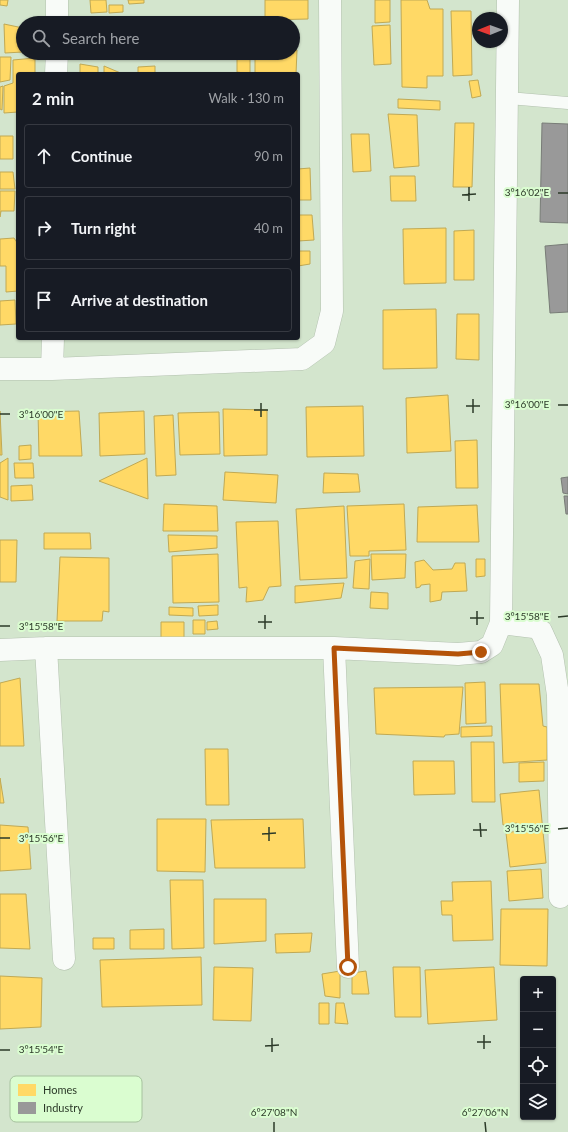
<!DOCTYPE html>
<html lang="en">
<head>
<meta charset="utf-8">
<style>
  :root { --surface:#171b24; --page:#242831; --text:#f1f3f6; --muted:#9ea1a6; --line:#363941 }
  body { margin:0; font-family:Lato,sans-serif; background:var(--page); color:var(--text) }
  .controls { position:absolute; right:12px; bottom:12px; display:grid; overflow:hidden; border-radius:4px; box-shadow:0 1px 3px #0004 }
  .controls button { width:36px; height:36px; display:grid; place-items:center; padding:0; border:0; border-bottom:1px solid var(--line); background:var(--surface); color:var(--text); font:20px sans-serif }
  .compass { position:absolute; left:472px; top:12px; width:36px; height:36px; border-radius:50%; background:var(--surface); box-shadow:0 1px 3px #0004; rotate:269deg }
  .stop { position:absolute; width:12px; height:12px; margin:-9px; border:3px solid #b45309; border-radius:50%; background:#fff }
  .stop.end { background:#b45309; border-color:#fff; box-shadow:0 1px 4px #0008 }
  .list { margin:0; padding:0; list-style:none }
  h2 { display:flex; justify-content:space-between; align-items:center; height:52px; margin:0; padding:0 16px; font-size:17px }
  h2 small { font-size:13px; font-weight:400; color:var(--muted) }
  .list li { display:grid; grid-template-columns:26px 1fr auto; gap:12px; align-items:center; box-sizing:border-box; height:64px; margin:0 8px 8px; padding:0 8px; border:1px solid var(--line); border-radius:4px }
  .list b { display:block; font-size:15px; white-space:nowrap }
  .list em { font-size:13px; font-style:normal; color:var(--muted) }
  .icon { flex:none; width:22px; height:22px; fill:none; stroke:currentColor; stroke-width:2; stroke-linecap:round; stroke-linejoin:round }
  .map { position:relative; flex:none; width:568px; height:1132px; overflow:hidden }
  .search { position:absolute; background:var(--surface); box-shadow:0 1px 3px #0004; left:16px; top:16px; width:284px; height:44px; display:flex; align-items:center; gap:10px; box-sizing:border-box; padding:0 14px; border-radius:22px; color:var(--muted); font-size:15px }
  .panel { position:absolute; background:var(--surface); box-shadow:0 1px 3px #0004; left:16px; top:72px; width:284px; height:268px; border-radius:4px }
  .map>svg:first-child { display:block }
</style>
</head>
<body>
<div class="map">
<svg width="568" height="1132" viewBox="0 0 568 1132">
  <rect width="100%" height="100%" fill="#d3e5cd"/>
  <path fill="#ffd966" stroke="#c0a954" d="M 0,0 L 8,0 L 7,6 L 0,5 Z
    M 90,0 L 106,0 L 107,12 L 91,13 Z
    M 128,0 L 144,0 L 144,3 L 129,4 Z
    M 265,0 L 308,0 L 308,19 L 265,20 Z
    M 375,0 L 390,0 L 390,22 L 375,23 Z
    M 401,0 L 427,0 L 430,9 L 443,9 L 443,76 L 427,76 L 427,88 L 402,87 Z
    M 109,5 L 123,5 L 123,12 L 109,13 Z
    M 451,11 L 471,11 L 472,75 L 453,76 Z
    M 4,24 L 23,28 L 23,52 L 5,53 Z
    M 390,25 L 391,64 L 374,65 L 372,26 Z
    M 293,50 L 297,50 L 296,74 L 255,74 L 255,53 L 293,53 Z
    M 237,53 L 250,53 L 250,74 L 237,72 Z
    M 0,57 L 11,57 L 10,80 L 0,82 Z
    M 35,58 L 35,74 L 18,74 L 18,112 L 4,113 L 4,86 L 13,83 L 13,60 Z
    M 80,64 L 98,67 L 98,74 L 80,74 Z
    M 104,66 L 123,74 L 104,74 Z
    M 155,66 L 155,74 L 138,74 L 138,67 Z
    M 478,80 L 481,96 L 472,98 L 469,81 Z
    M 3,86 L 2,110 L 0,109 L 0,87 Z
    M 398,99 L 440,101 L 440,110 L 398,108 Z
    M 388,114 L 417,115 L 419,166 L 394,168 Z
    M 455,123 L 474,123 L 472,187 L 453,187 Z
    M 351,134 L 369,134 L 371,171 L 353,172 Z
    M 0,136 L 13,136 L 13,159 L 0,159 Z
    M 310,168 L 311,200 L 298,200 L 298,169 Z
    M 0,172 L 13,172 L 15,189 L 0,189 Z
    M 390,176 L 415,176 L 416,201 L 391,201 Z
    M 0,191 L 15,191 L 14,211 L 1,211 L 0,217 Z
    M 298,215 L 312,215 L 314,240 L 298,241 Z
    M 446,228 L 446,283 L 404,284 L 403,229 Z
    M 474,230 L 474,280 L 454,280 L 454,231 Z
    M 14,238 L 18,244 L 18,291 L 6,292 L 6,266 L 0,266 L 0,239 Z
    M 298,251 L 310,251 L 310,264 L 298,266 Z
    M 15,300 L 16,324 L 0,325 L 0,301 Z
    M 436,309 L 437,368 L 383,369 L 383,310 Z
    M 457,314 L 479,314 L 479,360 L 456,359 Z
    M 448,395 L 451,451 L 407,453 L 406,398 Z
    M 363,406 L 364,456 L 307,457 L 306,407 Z
    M 223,409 L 267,410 L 267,455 L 224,456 Z
    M 0,411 L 2,455 L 0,455 Z
    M 79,411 L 82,456 L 39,456 L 38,412 Z
    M 144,411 L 145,454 L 100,456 L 99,413 Z
    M 219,412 L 220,454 L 180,455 L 178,413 Z
    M 173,415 L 176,475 L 156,476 L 154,416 Z
    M 477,440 L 478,488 L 456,488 L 455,441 Z
    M 31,445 L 31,459 L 19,460 L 19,446 Z
    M 8,458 L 8,500 L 0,497 L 0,463 Z
    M 147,458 L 148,499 L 99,481 Z
    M 14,463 L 33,463 L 34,478 L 15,478 Z
    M 225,472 L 278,475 L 276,503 L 223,500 Z
    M 324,473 L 358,474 L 360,492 L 323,493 Z
    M 32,485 L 33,500 L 11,501 L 11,486 Z
    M 164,504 L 217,506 L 218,531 L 163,531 Z
    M 404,504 L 406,550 L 369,551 L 369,556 L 350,556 L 347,506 Z
    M 477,505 L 479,542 L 417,542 L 418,507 Z
    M 344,506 L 347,578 L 300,580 L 296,509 Z
    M 278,521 L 281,586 L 269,587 L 263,600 L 246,602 L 247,587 L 239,588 L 236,522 Z
    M 44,533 L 90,533 L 91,549 L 44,549 Z
    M 168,535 L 217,536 L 217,548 L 169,552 Z
    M 0,540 L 17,540 L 16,582 L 0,582 Z
    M 218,554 L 219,602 L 173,603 L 172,556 Z
    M 371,554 L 406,554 L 405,578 L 372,580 Z
    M 60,557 L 109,558 L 109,612 L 103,611 L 102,621 L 57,621 Z
    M 370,559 L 369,589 L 353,588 L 355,561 Z
    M 476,559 L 485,559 L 485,576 L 476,577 Z
    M 424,560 L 433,570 L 452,569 L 455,563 L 465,563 L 467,591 L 442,592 L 441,600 L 430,602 L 430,584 L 421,585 L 420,587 L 416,588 L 415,562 Z
    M 344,583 L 341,598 L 295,603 L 295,586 Z
    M 371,592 L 388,593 L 388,609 L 370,608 Z
    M 218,605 L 218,615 L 199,616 L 198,606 Z
    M 169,607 L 193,608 L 193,616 L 169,615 Z
    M 193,620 L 205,620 L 205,634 L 193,634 Z
    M 217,621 L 218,629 L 207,630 L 207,622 Z
    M 161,622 L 184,622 L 184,638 L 161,638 Z
    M 20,678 L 24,746 L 0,746 L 0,683 Z
    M 485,682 L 486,723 L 466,724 L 465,683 Z
    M 500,684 L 539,684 L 543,726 L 547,727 L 547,760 L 503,763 Z
    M 463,687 L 459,734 L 445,735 L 444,737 L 376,734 L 374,688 Z
    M 492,726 L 492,736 L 461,737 L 461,727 Z
    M 471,742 L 494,742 L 495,802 L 472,802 Z
    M 205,749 L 228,749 L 229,805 L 206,805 Z
    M 413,761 L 454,761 L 455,794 L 414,795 Z
    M 544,762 L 544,781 L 519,782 L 519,763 Z
    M 0,778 L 4,803 L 0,803 Z
    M 539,790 L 546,863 L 510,867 L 506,833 L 518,831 L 517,823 L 503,825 L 500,794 Z
    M 157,819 L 206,819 L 205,872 L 157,871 Z
    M 303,819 L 305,868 L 215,868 L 211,820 Z
    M 0,825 L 28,827 L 31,869 L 0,871 Z
    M 541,869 L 543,898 L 509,901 L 507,871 Z
    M 170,880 L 203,880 L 204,948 L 172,949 Z
    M 491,881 L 493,940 L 453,941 L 452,915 L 442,915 L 441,901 L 453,901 L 452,882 Z
    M 0,894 L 26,894 L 30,949 L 0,948 Z
    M 214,899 L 266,899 L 266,941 L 214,944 Z
    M 501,909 L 548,909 L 547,966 L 500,965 Z
    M 164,929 L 164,949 L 130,949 L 130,930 Z
    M 312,933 L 310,952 L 276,953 L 275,934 Z
    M 93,938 L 114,938 L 114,949 L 93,949 Z
    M 201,957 L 202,1005 L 102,1007 L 100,960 Z
    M 214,967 L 253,968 L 251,1021 L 213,1020 Z
    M 393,967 L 420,967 L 421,1017 L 395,1017 Z
    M 494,967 L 497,1020 L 428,1024 L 425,970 Z
    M 340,971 L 340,998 L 325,996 L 322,974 Z
    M 366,971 L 369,994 L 352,994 L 352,973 Z
    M 0,976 L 42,978 L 41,1027 L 0,1029 Z
    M 319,1003 L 329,1003 L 329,1024 L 319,1024 Z
    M 336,1003 L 344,1003 L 348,1024 L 335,1023 Z"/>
  <path fill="#999" stroke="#787c77" d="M 542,123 L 568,124 L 568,223 L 540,222 Z
    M 568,244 L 568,312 L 550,313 L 545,246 Z
    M 568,477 L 568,494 L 563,493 L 561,478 Z
    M 564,496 L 568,496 L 568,514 L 566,514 Z"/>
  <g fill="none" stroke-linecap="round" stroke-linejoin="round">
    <g stroke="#b3c1af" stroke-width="13">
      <path id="lane" d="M 508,98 L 568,103"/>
    </g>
    <g stroke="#b3c1af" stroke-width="23">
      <path id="street" d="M 57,23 L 57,0
        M 56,74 L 57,53
        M 0,369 L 52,369 L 302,359 L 324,343 L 332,311 L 330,0
        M 52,369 L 53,338
        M 501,623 L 534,627 L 541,631 L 552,655 L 558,695 L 560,897
        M 46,648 L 64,959
        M 334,648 L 348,967
        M 0,650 L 46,648 L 334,648 L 458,654 L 481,652 L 492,645 L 501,623 L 508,0"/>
    </g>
    <use href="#lane" stroke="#f8fbf8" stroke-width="12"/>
    <use href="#street" stroke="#f8fbf8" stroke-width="22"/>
  </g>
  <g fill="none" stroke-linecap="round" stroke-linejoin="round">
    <path stroke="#b45309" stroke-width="5" d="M 348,967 L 334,648 L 458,654 L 481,652"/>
  </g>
  <path fill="none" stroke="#2c3a29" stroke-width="1.5" d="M 469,187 L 469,201M 558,193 L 568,193M 462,195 L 476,194M 473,399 L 473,413M 261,403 L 261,417M 558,405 L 568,405M 466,406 L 480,406M 254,410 L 268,410M 0,414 L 10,414M 477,611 L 477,625M 265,615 L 265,629M 558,617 L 568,616M 470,618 L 484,618M 258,622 L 272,622M 0,626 L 10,626M 480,823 L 481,837M 269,827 L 269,841M 558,829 L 568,828M 473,830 L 487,830M 262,834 L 276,833M 0,838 L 10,838M 484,1035 L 484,1049M 272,1038 L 272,1052M 477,1042 L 491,1042M 265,1046 L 279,1045M 0,1050 L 10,1050M 274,1122 L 274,1132M 485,1122 L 486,1132"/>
  <rect x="10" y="1076" width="132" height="46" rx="6" fill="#dafdd0" stroke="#a6c29e" stroke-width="1"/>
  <rect x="18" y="1084" width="18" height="12" fill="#ffd966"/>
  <rect x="18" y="1102" width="18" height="12" fill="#999"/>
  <g font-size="11" fill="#2c3a29">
    <text x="43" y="1094">Homes</text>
    <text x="43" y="1112">Industry</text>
  </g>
  <g font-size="10" text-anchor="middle" fill="#2c3a29" stroke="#dafdd0" stroke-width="4" stroke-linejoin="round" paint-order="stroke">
    <text x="527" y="196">3°16'02"E</text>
    <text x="527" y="408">3°16'00"E</text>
    <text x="41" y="418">3°16'00"E</text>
    <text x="527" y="620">3°15'58"E</text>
    <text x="41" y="630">3°15'58"E</text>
    <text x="527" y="832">3°15'56"E</text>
    <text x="41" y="842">3°15'56"E</text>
    <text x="41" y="1053">3°15'54"E</text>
    <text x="274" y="1116">6°27'08"N</text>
    <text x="485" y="1116">6°27'06"N</text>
  </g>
</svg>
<div class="controls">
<button>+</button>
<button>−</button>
<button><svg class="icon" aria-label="locate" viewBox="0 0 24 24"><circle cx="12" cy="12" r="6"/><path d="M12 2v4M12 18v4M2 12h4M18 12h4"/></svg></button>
<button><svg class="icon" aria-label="layers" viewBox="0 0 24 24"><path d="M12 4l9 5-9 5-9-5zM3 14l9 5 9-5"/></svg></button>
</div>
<svg class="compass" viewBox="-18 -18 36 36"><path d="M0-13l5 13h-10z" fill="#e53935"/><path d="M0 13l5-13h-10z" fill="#9ea1a6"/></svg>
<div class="stop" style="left:348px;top:967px"></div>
<div class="stop end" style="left:481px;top:652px"></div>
<div class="search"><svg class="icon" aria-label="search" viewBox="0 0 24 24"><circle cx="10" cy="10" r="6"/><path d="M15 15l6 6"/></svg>Search here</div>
<section class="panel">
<h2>2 min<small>Walk · 130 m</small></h2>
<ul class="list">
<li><svg class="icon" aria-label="ahead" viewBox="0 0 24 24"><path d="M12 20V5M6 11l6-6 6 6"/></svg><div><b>Continue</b></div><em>90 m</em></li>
<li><svg class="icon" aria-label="right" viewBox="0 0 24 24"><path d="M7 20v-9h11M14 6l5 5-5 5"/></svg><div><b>Turn right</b></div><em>40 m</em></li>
<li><svg class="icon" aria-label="arrive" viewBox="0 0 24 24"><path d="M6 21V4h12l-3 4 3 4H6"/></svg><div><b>Arrive at destination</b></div></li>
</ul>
</section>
</div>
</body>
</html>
